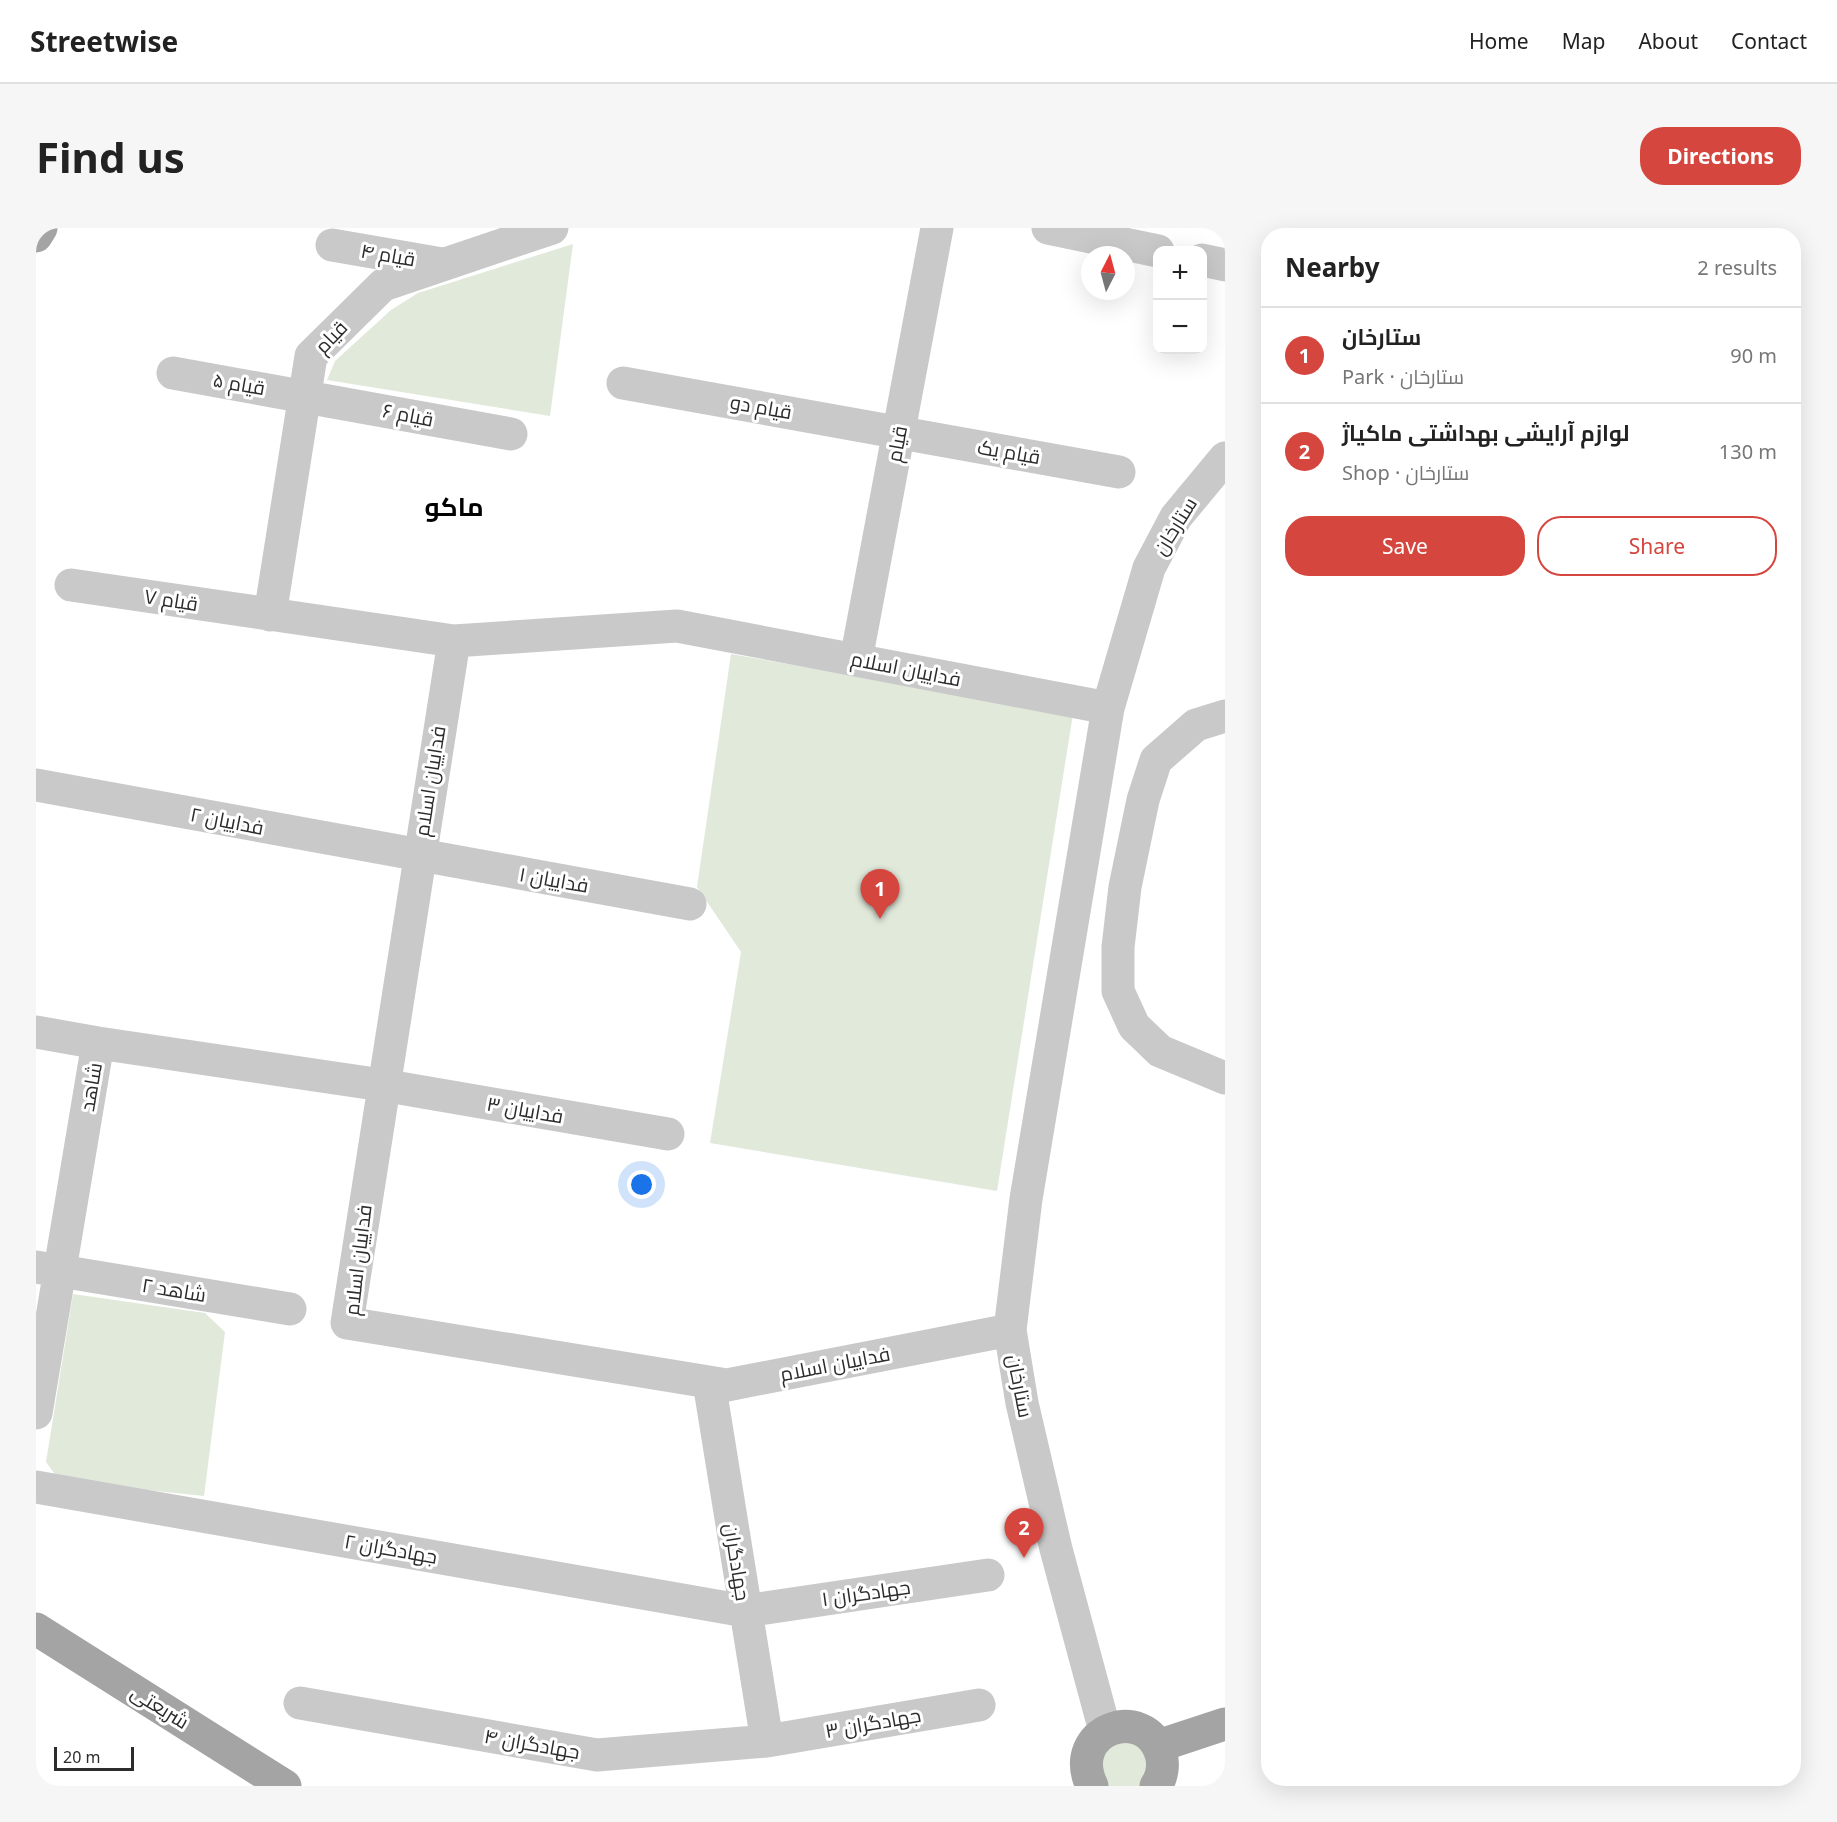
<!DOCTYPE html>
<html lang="en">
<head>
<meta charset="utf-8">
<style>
  :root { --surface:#fff; --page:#f6f6f6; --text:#222; --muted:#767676; --line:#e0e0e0; --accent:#d4463e }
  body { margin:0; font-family:"Noto Sans",Cairo,sans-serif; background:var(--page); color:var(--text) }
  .controls { position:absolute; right:18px; top:18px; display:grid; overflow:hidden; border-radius:12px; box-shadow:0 6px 24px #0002 }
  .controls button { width:54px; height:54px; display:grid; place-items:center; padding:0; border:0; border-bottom:2px solid var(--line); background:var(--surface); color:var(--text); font:30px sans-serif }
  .compass { position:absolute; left:1045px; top:18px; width:54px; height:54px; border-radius:50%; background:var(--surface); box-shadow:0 6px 24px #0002; rotate:6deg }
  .scale { position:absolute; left:18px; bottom:15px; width:80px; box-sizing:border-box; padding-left:6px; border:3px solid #2c2c2c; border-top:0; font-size:16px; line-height:21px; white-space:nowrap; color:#2c2c2c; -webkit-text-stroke:4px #fff; paint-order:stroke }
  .you { position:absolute; left:606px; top:957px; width:21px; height:21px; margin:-15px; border:4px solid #fff; border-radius:50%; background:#1a73e8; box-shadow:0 0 0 9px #1a73e833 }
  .badge { display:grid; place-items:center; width:39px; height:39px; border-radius:50%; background:var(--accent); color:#fff; font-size:20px; font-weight:700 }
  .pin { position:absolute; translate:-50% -50px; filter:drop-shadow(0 2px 3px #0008) }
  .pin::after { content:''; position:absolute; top:32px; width:21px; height:18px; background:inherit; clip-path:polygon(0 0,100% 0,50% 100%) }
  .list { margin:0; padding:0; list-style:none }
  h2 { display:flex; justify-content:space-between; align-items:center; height:78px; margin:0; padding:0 24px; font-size:26px }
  h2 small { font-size:20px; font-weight:400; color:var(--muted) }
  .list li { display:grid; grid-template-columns:39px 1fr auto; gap:18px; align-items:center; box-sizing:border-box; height:96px; padding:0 24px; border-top:2px solid var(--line) }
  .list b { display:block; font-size:22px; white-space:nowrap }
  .list p { margin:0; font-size:20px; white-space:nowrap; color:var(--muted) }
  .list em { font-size:20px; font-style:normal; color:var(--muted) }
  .actions { display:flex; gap:12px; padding:18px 24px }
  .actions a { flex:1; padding:14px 0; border:2px solid var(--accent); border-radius:24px; text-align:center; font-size:21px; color:var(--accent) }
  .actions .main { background:var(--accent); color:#fff }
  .map { position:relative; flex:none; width:1189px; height:1558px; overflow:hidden; border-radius:24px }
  header { display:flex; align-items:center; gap:36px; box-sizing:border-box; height:84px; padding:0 30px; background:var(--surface); border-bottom:2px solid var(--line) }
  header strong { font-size:28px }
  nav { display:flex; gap:33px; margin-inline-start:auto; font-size:21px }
  .intro { display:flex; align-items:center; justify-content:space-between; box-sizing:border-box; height:144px; padding:0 36px }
  h1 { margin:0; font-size:42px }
  .button { padding:15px 27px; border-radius:24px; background:var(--accent); color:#fff; font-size:21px; font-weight:700 }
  main { display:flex; gap:36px; padding:0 36px }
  aside { flex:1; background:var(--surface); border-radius:24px; box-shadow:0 6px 24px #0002 }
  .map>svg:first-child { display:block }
</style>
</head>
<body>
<header>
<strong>Streetwise</strong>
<nav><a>Home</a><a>Map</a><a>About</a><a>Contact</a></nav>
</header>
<div class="intro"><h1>Find us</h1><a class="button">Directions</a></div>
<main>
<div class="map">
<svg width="1189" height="1558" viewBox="0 0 1189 1558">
  <rect width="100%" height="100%" fill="#fff"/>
  <path fill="#e1e9db" d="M 537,16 L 514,188 L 291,152 L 299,133 L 355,82 L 382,65 Z
    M 695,426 L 1037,486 L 961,963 L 674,915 L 705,724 L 661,659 Z
    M 37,1066 L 169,1085 L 189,1104 L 168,1268 L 24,1253 L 10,1234 Z
    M 1111,1512 L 1114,1558 L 1062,1558 L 1061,1516 Z"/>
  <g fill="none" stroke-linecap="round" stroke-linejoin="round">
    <path stroke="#c9c9c9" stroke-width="33" d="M 1012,0 L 1122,23
      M 296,17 L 406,36
      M 1166,32 L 1189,37
      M 137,145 L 475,206
      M 587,155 L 1083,244
      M 35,357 L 418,413 L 641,398 L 1072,480
      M 234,387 L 275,128 L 347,57 L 516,0
      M 418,413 L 311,1095 L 691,1157 L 974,1102
      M 820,432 L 901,0
      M 1189,488 L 1160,497 L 1120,532 L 1107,572 L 1089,659 L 1082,719 L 1082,763 L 1098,798 L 1124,823 L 1189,850
      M 0,557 L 654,676
      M 0,804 L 62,815
      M 0,1039 L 254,1081
      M 673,1154 L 731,1513
      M 0,1185 L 62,815 L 346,857 L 632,906
      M 0,1259 L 709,1383 L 952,1347
      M 264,1475 L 561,1527 L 731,1513 L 943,1477
      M 1069,1503 L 1020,1321 L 986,1175 L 974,1102 L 990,971 L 1072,480 L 1113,340 L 1140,289 L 1189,230"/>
    <path stroke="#a4a4a4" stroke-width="33" d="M 0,8 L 5,0
      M 0,1401 L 249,1558
      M 1122,1518 L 1189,1496
      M 1056,1558 C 1029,1502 1109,1474 1125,1526 C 1128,1537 1126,1549 1120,1558"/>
  </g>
  <g text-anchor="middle" stroke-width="6" stroke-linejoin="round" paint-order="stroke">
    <g font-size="20" fill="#2c2c2c" stroke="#fff">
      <text transform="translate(352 27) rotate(10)" y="7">قیام ۴</text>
      <text transform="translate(295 109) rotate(-46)" y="7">قیام</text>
      <text transform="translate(203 156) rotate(10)" y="7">قیام ۵</text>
      <text transform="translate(725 179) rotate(10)" y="7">قیام دو</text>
      <text transform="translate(372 187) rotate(11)" y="7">قیام ۶</text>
      <text transform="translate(861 216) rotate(-79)" y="7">قیام</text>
      <text transform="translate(973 224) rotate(10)" y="7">قیام یک</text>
      <text transform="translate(1139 298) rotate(-58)" y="7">ستارخان</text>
      <text transform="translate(135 372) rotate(9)" y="7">قیام ۷</text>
      <text transform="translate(870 441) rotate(11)" y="7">فداییان اسلام</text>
      <text transform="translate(394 553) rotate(-81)" y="7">فداییان اسلام</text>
      <text transform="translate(191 593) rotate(11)" y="7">فداییان ۲</text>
      <text transform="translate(518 652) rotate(10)" y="7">فداییان ۱</text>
      <text transform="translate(55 859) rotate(-80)" y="7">شاهد</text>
      <text transform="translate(489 882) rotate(10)" y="7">فداییان ۳</text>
      <text transform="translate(322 1032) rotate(-83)" y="7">فداییان اسلام</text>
      <text transform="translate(138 1062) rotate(9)" y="7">شاهد ۲</text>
      <text transform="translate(799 1136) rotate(-11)" y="7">فداییان اسلام</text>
      <text transform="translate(984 1158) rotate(79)" y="7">ستارخان</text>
      <text transform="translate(355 1321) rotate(10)" y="7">جهادگران ۲</text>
      <text transform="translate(701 1334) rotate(81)" y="7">جهادگران</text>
      <text transform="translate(830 1365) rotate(-8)" y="7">جهادگران ۱</text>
      <text transform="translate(124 1479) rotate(32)" y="7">شریعتی</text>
      <text transform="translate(837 1495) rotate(-10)" y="7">جهادگران ۳</text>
      <text transform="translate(496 1516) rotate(10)" y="7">جهادگران ۴</text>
    </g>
    <g font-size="26" font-weight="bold" fill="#000" stroke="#fff">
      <text x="418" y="288">ماکو</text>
    </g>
  </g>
</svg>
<div class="controls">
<button>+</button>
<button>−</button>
</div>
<svg class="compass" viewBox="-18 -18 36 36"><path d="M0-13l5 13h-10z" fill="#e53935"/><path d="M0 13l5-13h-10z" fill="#767676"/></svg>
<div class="scale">20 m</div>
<div class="you"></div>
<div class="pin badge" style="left:844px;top:691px">1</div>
<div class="pin badge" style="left:988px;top:1330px">2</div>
</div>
<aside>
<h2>Nearby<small>2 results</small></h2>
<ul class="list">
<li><span class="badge">1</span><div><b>ستارخان</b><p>Park · ستارخان</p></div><em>90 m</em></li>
<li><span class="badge">2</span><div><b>لوازم آرایشی بهداشتی ماکیاژ</b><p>Shop · ستارخان</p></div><em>130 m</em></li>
</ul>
<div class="actions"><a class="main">Save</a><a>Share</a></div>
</aside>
</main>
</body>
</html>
